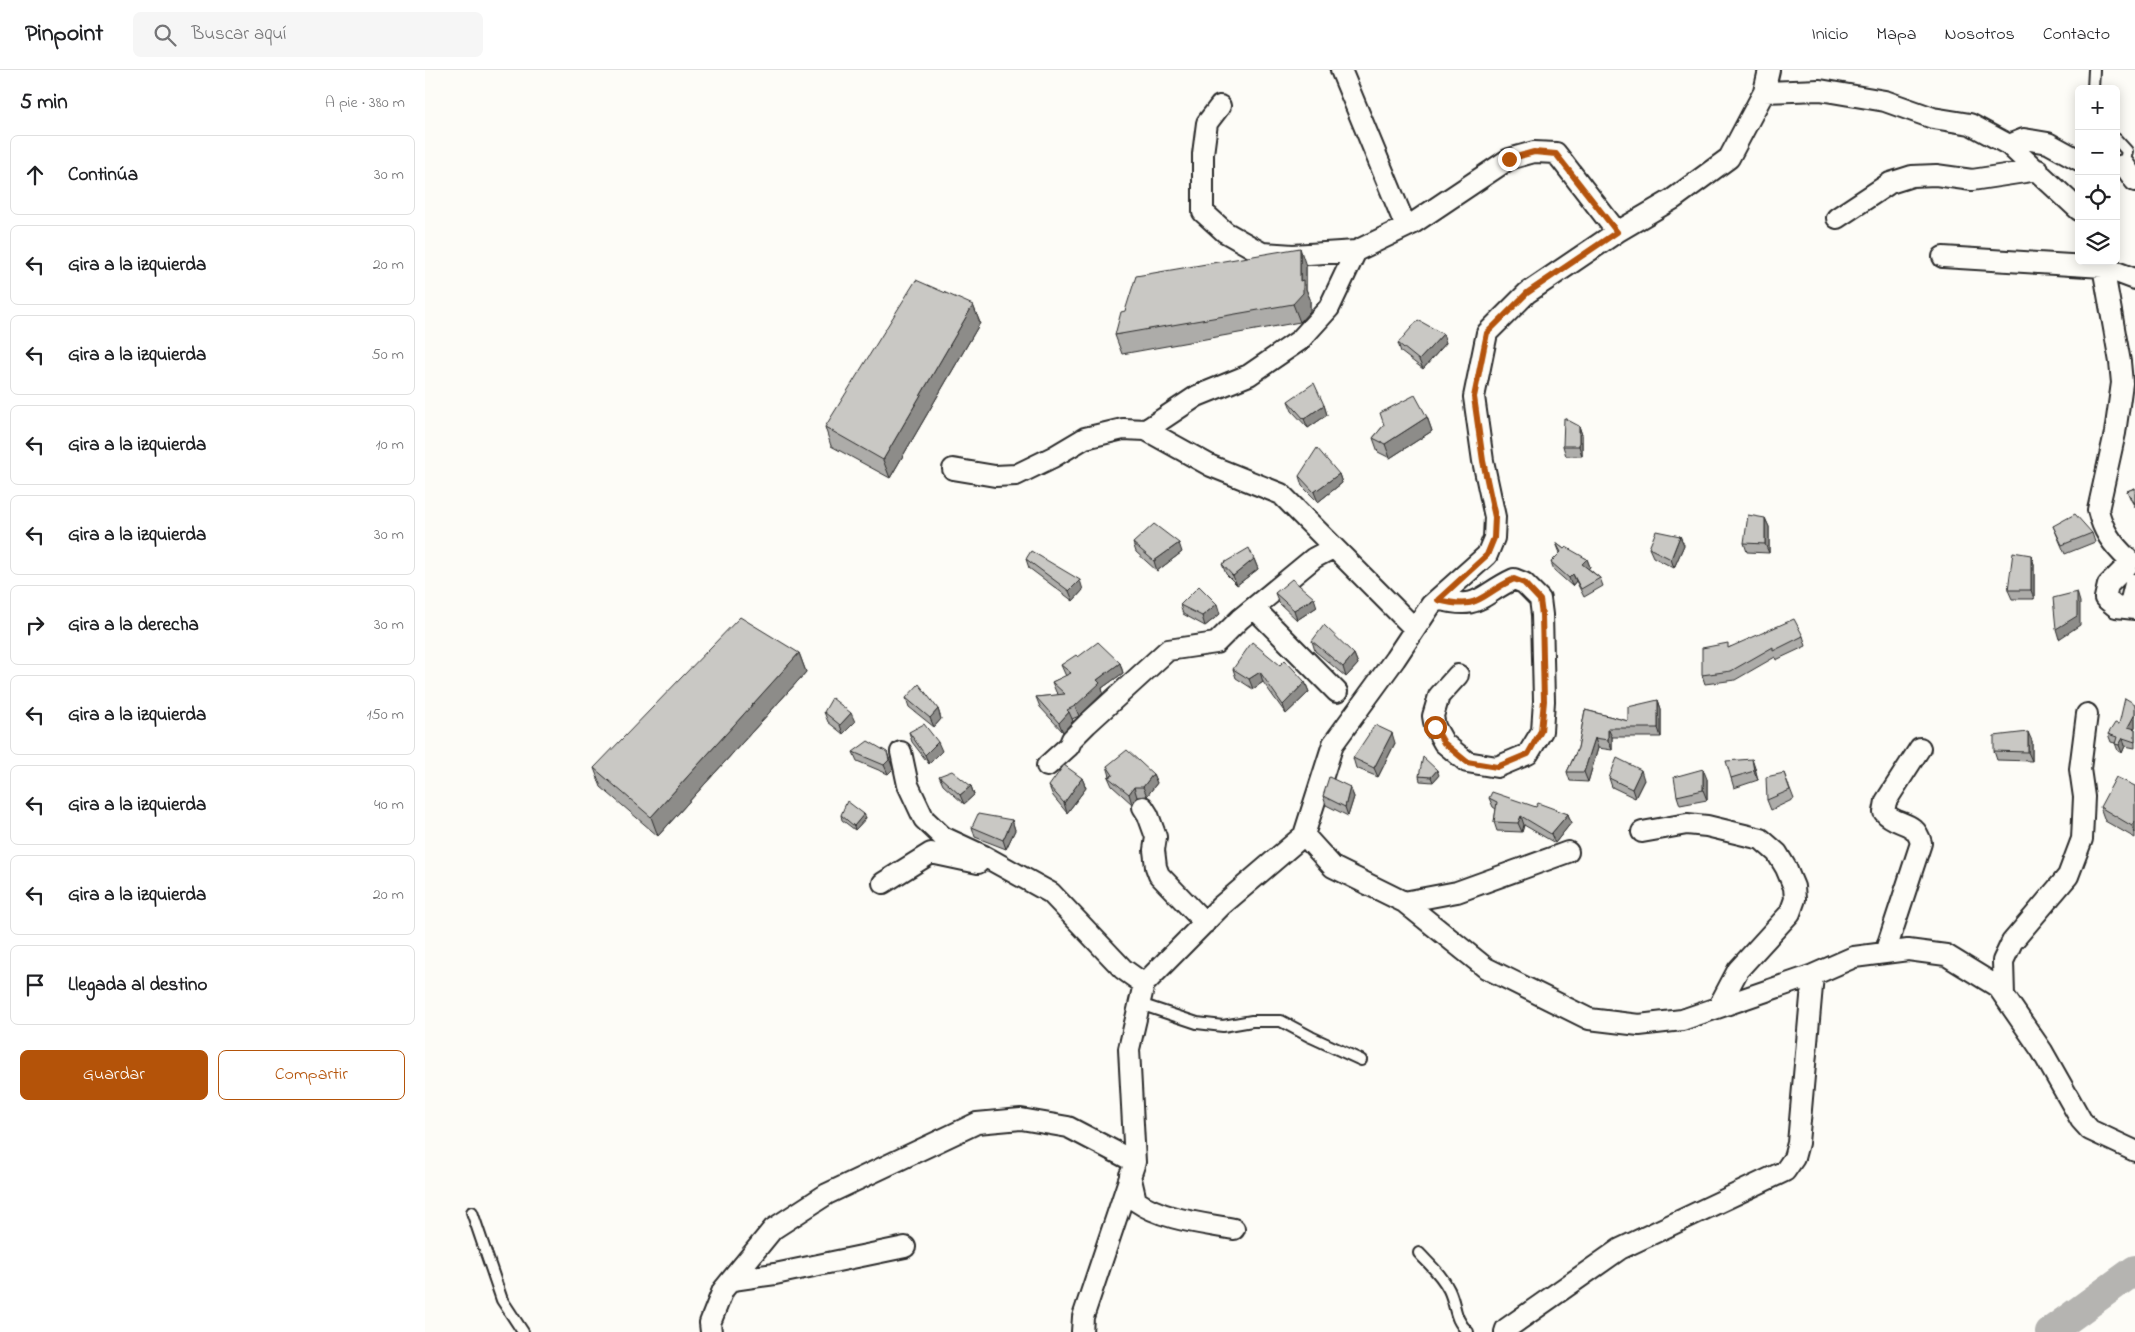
<!DOCTYPE html>
<html lang="es">
<head>
<meta charset="utf-8">
<style>
  :root { --surface:#fff; --page:#f6f6f6; --text:#202124; --muted:#757577; --line:#e0e0e0; --accent:#b45309 }
  body { margin:0; font-family:"Indie Flower",sans-serif; background:var(--page); color:var(--text) }
  .controls { position:absolute; right:15px; top:15px; display:grid; overflow:hidden; border-radius:8px; box-shadow:0 2px 12px #0003 }
  .controls button { width:45px; height:45px; display:grid; place-items:center; padding:0; border:0; border-bottom:1px solid var(--line); background:var(--surface); color:var(--text); font:25px sans-serif }
  .stop { position:absolute; width:15px; height:15px; margin:-11px; border:4px solid #b45309; border-radius:50%; background:#fff }
  .stop.end { background:#b45309; border-color:#fff; box-shadow:0 1px 5px #0008 }
  .list { margin:0; padding:0; list-style:none }
  h2 { display:flex; justify-content:space-between; align-items:center; height:65px; margin:0; padding:0 20px; font-size:21px }
  h2 small { font-size:16px; font-weight:400; color:var(--muted) }
  .list li { display:grid; grid-template-columns:32px 1fr auto; gap:15px; align-items:center; box-sizing:border-box; height:80px; margin:0 10px 10px; padding:0 10px; border:1px solid var(--line); border-radius:8px }
  .list b { display:block; font-size:19px; white-space:nowrap }
  .list em { font-size:16px; font-style:normal; color:var(--muted) }
  .actions { display:flex; gap:10px; padding:15px 20px }
  .actions a { flex:1; padding:11px 0; border:1px solid var(--accent); border-radius:8px; text-align:center; font-size:18px; color:var(--accent) }
  .actions .main { background:var(--accent); color:#fff }
  .icon { flex:none; width:28px; height:28px; fill:none; stroke:currentColor; stroke-width:2; stroke-linecap:round; stroke-linejoin:round }
  .map { position:relative; flex:none; width:1710px; height:1262px; overflow:hidden }
  header { display:flex; align-items:center; gap:30px; box-sizing:border-box; height:70px; padding:0 25px; background:var(--surface); border-bottom:1px solid var(--line) }
  header strong { font-size:24px }
  nav { display:flex; gap:28px; margin-inline-start:auto; font-size:18px }
  .search { width:350px; height:45px; background:var(--page); display:flex; align-items:center; gap:12px; box-sizing:border-box; padding:0 18px; border-radius:8px; color:var(--muted); font-size:19px }
  main { display:flex }
  aside { flex:1; background:var(--surface) }
  .map>svg:first-child { display:block }
</style>
</head>
<body>
<header>
<strong>Pinpoint</strong>
<div class="search"><svg class="icon" aria-label="search" viewBox="0 0 24 24"><circle cx="10" cy="10" r="6"/><path d="M15 15l6 6"/></svg>Buscar aquí</div>
<nav><a>Inicio</a><a>Mapa</a><a>Nosotros</a><a>Contacto</a></nav>
</header>
<main>
<aside>
<h2>5 min<small>A pie · 380 m</small></h2>
<ul class="list">
<li><svg class="icon" aria-label="ahead" viewBox="0 0 24 24"><path d="M12 20V5M6 11l6-6 6 6"/></svg><div><b>Continúa</b></div><em>30 m</em></li>
<li><svg class="icon" aria-label="left" viewBox="0 0 24 24"><path d="M17 20v-9H6M10 6l-5 5 5 5"/></svg><div><b>Gira a la izquierda</b></div><em>20 m</em></li>
<li><svg class="icon" aria-label="left" viewBox="0 0 24 24"><path d="M17 20v-9H6M10 6l-5 5 5 5"/></svg><div><b>Gira a la izquierda</b></div><em>50 m</em></li>
<li><svg class="icon" aria-label="left" viewBox="0 0 24 24"><path d="M17 20v-9H6M10 6l-5 5 5 5"/></svg><div><b>Gira a la izquierda</b></div><em>10 m</em></li>
<li><svg class="icon" aria-label="left" viewBox="0 0 24 24"><path d="M17 20v-9H6M10 6l-5 5 5 5"/></svg><div><b>Gira a la izquierda</b></div><em>30 m</em></li>
<li><svg class="icon" aria-label="right" viewBox="0 0 24 24"><path d="M7 20v-9h11M14 6l5 5-5 5"/></svg><div><b>Gira a la derecha</b></div><em>30 m</em></li>
<li><svg class="icon" aria-label="left" viewBox="0 0 24 24"><path d="M17 20v-9H6M10 6l-5 5 5 5"/></svg><div><b>Gira a la izquierda</b></div><em>150 m</em></li>
<li><svg class="icon" aria-label="left" viewBox="0 0 24 24"><path d="M17 20v-9H6M10 6l-5 5 5 5"/></svg><div><b>Gira a la izquierda</b></div><em>40 m</em></li>
<li><svg class="icon" aria-label="left" viewBox="0 0 24 24"><path d="M17 20v-9H6M10 6l-5 5 5 5"/></svg><div><b>Gira a la izquierda</b></div><em>20 m</em></li>
<li><svg class="icon" aria-label="arrive" viewBox="0 0 24 24"><path d="M6 21V4h12l-3 4 3 4H6"/></svg><div><b>Llegada al destino</b></div></li>
</ul>
<div class="actions"><a class="main">Guardar</a><a>Compartir</a></div>
</aside>
<div class="map">
<svg width="1710" height="1262" viewBox="0 0 1710 1262">
  <rect width="100%" height="100%" fill="#fdfcf7"/>
  <filter id="ink" filterUnits="userSpaceOnUse"><feTurbulence type="fractalNoise" baseFrequency=".02" numOctaves="2"/><feDisplacementMap in="SourceGraphic" scale="10" xChannelSelector="R" yChannelSelector="G"/><feConvolveMatrix kernelMatrix="1 2 1 2 8 2 1 2 1" color-interpolation-filters="sRGB"/></filter>
  <g filter="url(#ink)">
    <g fill="none" stroke-linecap="round" stroke-linejoin="round">
      <path stroke="#b5b4b1" stroke-width="30" d="M 1625,1262 L 1710,1200"/>
      <g stroke="#2b2b2b" stroke-width="14">
        <path id="lane" d="M 1668,19 L 1669,0
          M 1691,69 L 1702,81 L 1699,95
          M 715,934 L 772,953 L 798,956 L 827,951 L 856,951 L 886,967 L 936,990
          M 47,1142 L 77,1230 L 98,1262
          M 994,1183 C 1005,1195 1017,1205 1024,1220 C 1032,1237 1028,1248 1043,1262"/>
      </g>
      <g stroke="#2b2b2b" stroke-width="24">
        <path id="street" d="M 916,0 L 981,157
          M 1339,22 L 1395,20 L 1460,31 L 1508,48 L 1545,54 L 1584,75 L 1654,140
          M 795,36 L 782,53 L 778,84 L 778,142 L 800,162 L 837,183 L 868,185 L 931,181 L 987,154 L 1084,89 L 1109,82 L 1131,83 L 1192,162
          M 1584,75 L 1599,69 L 1623,73 L 1654,90
          M 1691,97 L 1699,95 L 1710,111
          M 1412,148 L 1465,113 L 1487,106 L 1511,105 L 1547,110 L 1613,100
          M 1518,187 L 1678,197 L 1710,209
          M 1677,191 L 1695,292 L 1697,313 L 1690,363 L 1673,440 C 1678,461 1687,474 1703,489 L 1702,496 L 1683,515 L 1680,528 L 1691,537 L 1710,539
          M 721,360 L 786,396 L 856,424 L 990,559
          M 528,399 L 570,406 L 591,405 L 628,387 L 660,368 L 698,359 L 721,360 L 772,326 L 824,305 L 875,270 L 904,238 L 931,181
          M 1013,529 C 1056,541 1054,525 1089,509 L 1099,513 L 1115,529 L 1117,545 L 1119,631 L 1117,661 L 1103,684 L 1072,697 L 1042,692 L 1019,673 L 1010,657 L 1008,646 L 1014,626 L 1033,605
          M 829,538 L 912,622
          M 1704,538 L 1710,514
          M 476,682 L 483,715 L 499,749 L 518,767 L 559,786 L 626,823 L 698,899 L 719,914
          M 622,696 L 644,676 L 647,669 L 662,654 L 743,580 L 791,573 L 815,549 L 889,488 L 908,478
          M 718,737 L 723,745 L 731,767 L 729,780 L 731,797 L 734,805 L 780,853
          M 1217,762 L 1262,754 L 1282,756 L 1336,769 L 1352,783 L 1361,798 L 1369,817 L 1370,829 L 1365,843 L 1313,900 L 1294,936
          M 879,765 L 908,797 L 979,832 L 1061,898 L 1164,949 L 1214,955 L 1257,950 L 1388,905 L 1429,887 L 1483,880 L 1521,885 L 1573,917 L 1617,981 L 1656,1050 L 1665,1060 L 1710,1081
          M 458,813 L 506,783 L 553,793
          M 979,832 L 1032,822 L 1143,782
          M 1460,883 L 1496,773 C 1490,749 1472,757 1459,742 L 1461,731 L 1495,678
          M 1579,926 L 1578,891 L 1587,872 L 1643,806 L 1657,769 L 1659,727 L 1655,699 L 1662,644
          M 705,1105 L 711,1131 C 738,1150 777,1153 809,1159
          M 308,1210 L 350,1204 L 480,1177
          M 286,1262 L 285,1253 L 298,1220 L 348,1159 L 402,1124 L 552,1053 L 596,1049 L 643,1057 L 710,1092
          M 657,1262 L 658,1247 L 710,1092 L 704,979 L 719,914 L 796,836 L 879,765 L 908,674 L 970,589 L 1006,535 L 1062,485 L 1069,468 L 1070,447 L 1058,391 L 1049,327 L 1062,263 L 1102,223 L 1192,162 L 1248,129 L 1304,88 L 1339,22 L 1344,0
          M 1080,1262 L 1081,1259 L 1195,1179 L 1360,1101 L 1369,1088 L 1373,1073 L 1388,905"/>
      </g>
      <use href="#lane" stroke="#fdfcf7" stroke-width="10"/>
      <use href="#street" stroke="#fdfcf7" stroke-width="20"/>
    </g>
    <path fill="#adaca9" stroke="#2b2b2b" d="M 881,196 L 881,219 L 885,229 L 885,241 L 875,252 L 697,284 L 690,265 Z
      M 548,235 L 555,253 L 465,408 L 406,376 L 400,357 Z
      M 1018,264 L 1021,273 L 998,299 L 976,282 L 973,273 Z
      M 863,331 L 899,335 L 902,345 L 883,358 L 867,341 Z
      M 1002,347 L 1007,361 L 965,388 L 953,382 L 948,368 L 959,355 Z
      M 1154,356 L 1157,365 L 1157,386 L 1141,386 L 1138,376 Z
      M 914,404 L 917,413 L 893,432 L 877,416 L 874,406 Z
      M 1710,418 L 1710,437 L 1706,430 L 1702,421 Z
      M 1340,448 L 1344,457 L 1344,483 L 1322,482 L 1319,473 Z
      M 1628,456 L 1667,463 L 1670,472 L 1640,484 Z
      M 1255,466 L 1259,475 L 1249,498 L 1228,487 L 1224,478 Z
      M 708,473 L 757,482 L 732,501 L 711,482 Z
      M 1131,473 L 1139,479 L 1162,489 L 1165,497 L 1163,498 L 1175,508 L 1178,516 L 1159,527 L 1151,511 L 1147,516 L 1129,500 L 1126,492 L 1135,483 Z
      M 1606,485 L 1609,494 L 1609,529 L 1587,529 L 1583,520 Z
      M 601,489 L 658,520 L 648,531 L 604,498 Z
      M 829,489 L 833,499 L 812,515 L 801,504 L 797,494 Z
      M 850,523 L 892,537 L 872,550 L 854,533 Z
      M 755,535 L 795,544 L 780,556 L 758,544 Z
      M 1378,566 L 1381,576 L 1351,590 L 1350,587 L 1310,610 L 1280,614 L 1277,605 L 1305,577 Z
      M 887,571 L 929,584 L 933,594 L 921,607 L 890,581 Z
      M 374,583 L 381,602 L 233,766 L 176,717 L 169,698 Z
      M 653,587 L 695,593 L 698,603 L 677,618 L 678,623 L 654,646 L 647,649 L 648,651 L 638,662 L 615,637 L 611,627 L 634,625 L 631,622 L 627,612 L 641,606 L 640,604 L 636,595 Z
      M 855,595 L 880,612 L 884,622 L 861,644 L 838,612 L 828,619 L 811,608 L 808,599 Z
      M 481,628 L 513,639 L 516,649 L 509,657 L 484,637 Z
      M 1233,630 L 1236,639 L 1236,667 L 1187,667 L 1187,680 L 1173,678 L 1163,712 L 1145,711 L 1142,702 L 1153,678 L 1160,640 L 1203,651 Z
      M 1710,634 L 1710,657 L 1709,659 L 1710,659 L 1710,678 L 1700,676 L 1697,683 L 1693,681 L 1690,673 L 1686,672 L 1683,664 L 1694,654 Z
      M 399,642 L 430,652 L 418,664 L 403,652 Z
      M 484,662 L 517,681 L 504,694 L 487,672 Z
      M 1607,671 L 1607,691 L 1572,690 L 1569,681 Z
      M 970,673 L 953,707 L 931,698 L 928,688 Z
      M 428,682 L 466,692 L 468,699 L 463,704 L 432,691 Z
      M 682,696 L 728,704 L 732,713 L 722,726 L 712,727 L 707,734 L 687,716 L 683,707 L 685,706 Z
      M 1330,698 L 1333,710 L 1309,718 L 1306,708 Z
      M 1359,703 L 1369,729 L 1346,740 L 1342,730 Z
      M 1014,705 L 1008,712 L 995,711 L 994,706 Z
      M 514,706 L 546,716 L 549,725 L 539,734 L 518,715 Z
      M 657,708 L 661,718 L 642,743 L 628,726 L 624,716 Z
      M 1184,708 L 1219,710 L 1210,728 L 1187,717 Z
      M 1282,709 L 1282,730 L 1255,735 L 1252,726 Z
      M 1710,716 L 1710,768 L 1680,751 L 1675,737 Z
      M 925,717 L 929,727 L 923,746 L 901,735 L 898,726 Z
      M 1064,728 L 1143,744 L 1146,753 L 1130,773 L 1099,755 L 1097,762 L 1072,761 L 1069,752 L 1071,739 L 1068,737 Z
      M 439,744 L 441,748 L 430,760 L 417,750 L 416,745 Z
      M 587,750 L 590,760 L 581,779 L 550,767 L 547,757 Z"/>
    <path fill="#8d8c89" stroke="#2b2b2b" d="M 875,178 L 881,196 L 881,219 L 885,229 L 885,241 L 875,252 L 868,234 L 875,211 Z
      M 548,235 L 555,253 L 465,408 L 458,390 Z
      M 1018,264 L 1021,273 L 998,299 L 994,290 Z
      M 899,335 L 902,345 L 883,358 L 879,349 Z
      M 1002,347 L 1007,361 L 965,388 L 960,374 Z
      M 1154,356 L 1157,365 L 1157,386 L 1154,376 Z
      M 914,404 L 917,413 L 893,432 L 889,422 Z
      M 1340,448 L 1344,457 L 1344,483 L 1340,474 Z
      M 1255,466 L 1259,475 L 1249,498 L 1246,489 Z
      M 754,473 L 757,482 L 732,501 L 729,491 Z
      M 1606,485 L 1609,494 L 1609,529 L 1606,520 Z
      M 829,489 L 833,499 L 812,515 L 808,506 Z
      M 1162,489 L 1165,497 L 1160,502 L 1157,494 Z
      M 1148,504 L 1151,511 L 1147,516 L 1144,508 Z
      M 655,510 L 658,520 L 648,531 L 644,521 Z
      M 1652,522 L 1655,532 L 1655,555 L 1634,569 L 1631,559 Z
      M 889,528 L 892,537 L 872,550 L 869,540 Z
      M 792,534 L 795,544 L 780,556 L 777,546 Z
      M 374,583 L 381,602 L 233,766 L 226,747 Z
      M 929,584 L 933,594 L 921,607 L 918,597 Z
      M 695,593 L 698,603 L 677,618 L 678,623 L 654,646 L 650,636 L 672,610 Z
      M 835,602 L 838,612 L 828,619 L 824,609 Z
      M 880,612 L 884,622 L 861,644 L 858,635 Z
      M 1233,630 L 1236,639 L 1236,667 L 1233,658 Z
      M 513,639 L 516,649 L 509,657 L 505,648 Z
      M 644,642 L 648,651 L 638,662 L 634,653 Z
      M 426,643 L 430,652 L 418,664 L 415,655 Z
      M 1710,644 L 1710,657 L 1706,664 L 1703,657 Z
      M 1183,658 L 1187,667 L 1187,680 L 1183,670 Z
      M 1603,662 L 1607,671 L 1607,691 L 1603,682 Z
      M 967,663 L 970,673 L 953,707 L 949,698 Z
      M 1170,668 L 1173,678 L 1163,712 L 1159,702 Z
      M 1698,668 L 1700,676 L 1697,683 L 1694,675 Z
      M 513,672 L 517,681 L 504,694 L 500,685 Z
      M 462,682 L 468,699 L 463,704 L 459,695 Z
      M 1327,689 L 1330,698 L 1333,710 L 1329,701 Z
      M 1278,699 L 1282,709 L 1282,730 L 1278,720 Z
      M 1012,700 L 1014,705 L 1008,712 L 1006,707 Z
      M 1216,700 L 1219,710 L 1210,728 L 1207,719 Z
      M 728,704 L 732,713 L 722,726 L 718,717 Z
      M 657,708 L 661,718 L 642,743 L 639,733 Z
      M 546,716 L 549,725 L 539,734 L 535,725 Z
      M 709,717 L 712,727 L 707,734 L 704,724 Z
      M 925,717 L 929,727 L 923,746 L 920,737 Z
      M 439,744 L 441,748 L 430,760 L 429,756 Z
      M 1143,744 L 1146,753 L 1130,773 L 1126,764 Z
      M 1096,746 L 1099,755 L 1097,762 L 1093,753 Z
      M 587,750 L 590,760 L 581,779 L 578,770 Z
      M 1710,751 L 1710,763 L 1707,756 Z"/>
    <path fill="#c9c8c4" stroke="#2b2b2b" d="M 875,178 L 875,211 L 878,210 L 878,223 L 868,234 L 690,265 L 696,242 L 700,241 L 711,206 Z
      M 491,210 L 548,235 L 458,390 L 400,357 Z
      M 993,250 L 1018,264 L 994,290 L 973,273 Z
      M 889,313 L 899,335 L 879,349 L 863,331 Z
      M 990,325 L 1002,347 L 960,374 L 948,368 L 959,355 L 955,343 Z
      M 1139,348 L 1154,356 L 1154,376 L 1138,376 Z
      M 892,378 L 914,404 L 889,422 L 874,406 Z
      M 1710,418 L 1710,434 L 1702,421 Z
      M 1650,444 L 1667,463 L 1637,475 L 1628,456 Z
      M 1323,445 L 1340,448 L 1340,474 L 1319,473 Z
      M 729,454 L 754,473 L 729,491 L 708,473 Z
      M 1231,461 L 1255,466 L 1246,489 L 1224,478 Z
      M 1131,473 L 1139,479 L 1141,477 L 1162,489 L 1157,494 L 1175,508 L 1156,519 L 1148,504 L 1144,508 L 1126,492 L 1136,482 Z
      M 824,478 L 829,489 L 808,506 L 797,494 Z
      M 606,481 L 655,510 L 644,521 L 601,489 Z
      M 1588,482 L 1606,485 L 1606,520 L 1583,520 Z
      M 867,509 L 889,528 L 869,540 L 850,523 Z
      M 774,516 L 792,534 L 777,546 L 755,535 Z
      M 1652,522 L 1652,546 L 1631,559 L 1628,528 Z
      M 315,547 L 374,583 L 226,747 L 169,698 Z
      M 1369,549 L 1378,566 L 1348,581 L 1348,577 L 1306,601 L 1277,605 L 1277,578 L 1303,573 L 1303,578 Z
      M 899,555 L 929,584 L 918,597 L 887,571 Z
      M 673,572 L 695,593 L 672,610 L 675,613 L 650,636 L 642,640 L 644,642 L 634,653 L 611,627 L 640,624 L 627,612 L 646,603 L 636,595 L 651,585 L 653,587 Z
      M 827,572 L 855,595 L 860,590 L 880,612 L 858,635 L 835,602 L 824,609 L 808,599 Z
      M 494,614 L 513,639 L 505,648 L 481,628 Z
      M 407,628 L 426,643 L 415,655 L 399,642 Z
      M 1700,628 L 1710,634 L 1710,644 L 1703,657 L 1710,659 L 1710,672 L 1698,668 L 1694,675 L 1690,674 L 1692,667 L 1683,664 L 1690,653 L 1694,654 Z
      M 1233,630 L 1233,658 L 1183,658 L 1183,670 L 1170,668 L 1159,702 L 1142,702 L 1153,678 L 1160,640 L 1203,651 L 1203,637 Z
      M 499,654 L 513,672 L 500,685 L 484,662 Z
      M 950,655 L 967,663 L 949,698 L 928,688 Z
      M 1603,662 L 1603,682 L 1569,681 L 1569,666 Z
      M 443,671 L 462,682 L 464,690 L 459,695 L 428,682 Z
      M 702,680 L 728,704 L 718,717 L 709,717 L 704,724 L 683,707 L 688,705 L 682,696 Z
      M 998,687 L 1012,700 L 1006,707 L 994,706 Z
      M 1192,688 L 1216,700 L 1207,719 L 1184,708 Z
      M 1327,689 L 1329,701 L 1306,708 L 1301,691 Z
      M 639,695 L 657,708 L 639,733 L 624,716 Z
      M 1278,699 L 1278,720 L 1252,726 L 1249,707 Z
      M 527,701 L 546,716 L 535,725 L 514,706 Z
      M 1359,703 L 1365,720 L 1342,730 L 1341,707 Z
      M 904,707 L 925,717 L 920,737 L 898,726 Z
      M 1691,707 L 1710,716 L 1710,751 L 1707,756 L 1675,737 Z
      M 1067,722 L 1111,737 L 1113,733 L 1143,744 L 1126,764 L 1096,746 L 1093,753 L 1069,752 L 1072,732 L 1064,728 Z
      M 422,731 L 439,744 L 429,756 L 416,745 Z
      M 553,744 L 587,750 L 578,770 L 547,757 Z"/>
  </g>
  <g fill="none" stroke-linecap="round" stroke-linejoin="round" filter="url(#ink)">
    <path stroke="#b45309" stroke-width="6" d="M 1010,657 L 1019,673 L 1042,692 L 1072,697 L 1103,684 L 1116,661 L 1119,631 L 1117,545 L 1115,530 L 1099,513 L 1089,509 C 1054,525 1056,541 1013,530 L 1062,485 L 1069,468 L 1070,447 L 1058,391 L 1049,327 L 1062,263 L 1102,223 L 1192,162 L 1131,84 L 1109,82 L 1084,89"/>
  </g>
</svg>
<div class="controls">
<button>+</button>
<button>−</button>
<button><svg class="icon" aria-label="locate" viewBox="0 0 24 24"><circle cx="12" cy="12" r="6"/><path d="M12 2v4M12 18v4M2 12h4M18 12h4"/></svg></button>
<button><svg class="icon" aria-label="layers" viewBox="0 0 24 24"><path d="M12 4l9 5-9 5-9-5zM3 14l9 5 9-5"/></svg></button>
</div>
<div class="stop" style="left:1010px;top:657px"></div>
<div class="stop end" style="left:1084px;top:89px"></div>
</div>
</main>
</body>
</html>
